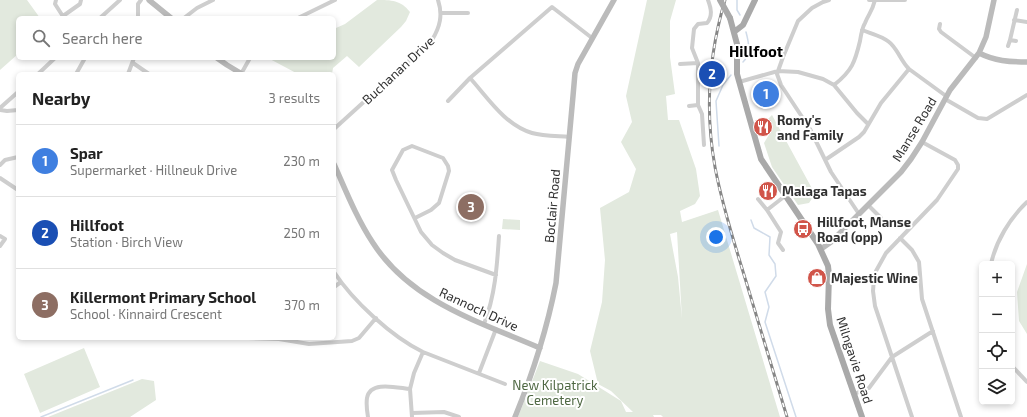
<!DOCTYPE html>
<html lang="en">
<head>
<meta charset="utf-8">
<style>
  :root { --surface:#fff; --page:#f6f6f6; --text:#222; --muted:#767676; --line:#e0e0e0; --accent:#d1554a }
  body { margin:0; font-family:"Exo 2",sans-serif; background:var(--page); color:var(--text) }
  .controls { position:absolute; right:12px; bottom:12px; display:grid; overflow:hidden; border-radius:6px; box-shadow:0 2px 6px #0003 }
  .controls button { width:36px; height:36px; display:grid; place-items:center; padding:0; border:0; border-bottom:1px solid var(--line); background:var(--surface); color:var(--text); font:20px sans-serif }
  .you { position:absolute; left:716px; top:237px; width:14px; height:14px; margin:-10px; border:3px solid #fff; border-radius:50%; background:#1a73e8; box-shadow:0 0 0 6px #1a73e833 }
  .badge { display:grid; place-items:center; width:26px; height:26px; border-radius:50%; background:var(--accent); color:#fff; font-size:13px; font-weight:700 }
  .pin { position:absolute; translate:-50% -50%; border:2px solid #fff; box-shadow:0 1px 4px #0006 }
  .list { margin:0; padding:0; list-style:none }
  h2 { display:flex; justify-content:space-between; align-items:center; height:52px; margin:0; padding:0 16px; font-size:17px }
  h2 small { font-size:13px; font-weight:400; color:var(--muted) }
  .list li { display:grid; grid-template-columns:26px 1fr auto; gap:12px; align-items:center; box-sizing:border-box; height:72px; padding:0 16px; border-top:1px solid var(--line) }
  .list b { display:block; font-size:15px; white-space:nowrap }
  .list p { margin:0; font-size:13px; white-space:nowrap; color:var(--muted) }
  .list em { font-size:13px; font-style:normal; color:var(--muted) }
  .icon { flex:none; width:22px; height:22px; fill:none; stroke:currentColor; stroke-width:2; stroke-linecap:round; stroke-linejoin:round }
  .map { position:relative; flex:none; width:1027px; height:417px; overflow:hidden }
  .search { position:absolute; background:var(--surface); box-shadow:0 2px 6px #0003; left:16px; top:16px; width:320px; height:44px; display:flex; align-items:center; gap:10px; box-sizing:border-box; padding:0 14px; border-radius:6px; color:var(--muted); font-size:15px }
  .panel { position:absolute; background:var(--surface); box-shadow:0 2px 6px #0003; left:16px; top:72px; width:320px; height:268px; border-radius:6px }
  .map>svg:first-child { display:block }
</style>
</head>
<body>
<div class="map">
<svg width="1027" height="417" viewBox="0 0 1027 417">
  <rect width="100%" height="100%" fill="#fff"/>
  <path fill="#e2e9de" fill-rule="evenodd" d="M 0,0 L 27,0 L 40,18 L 18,18 L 18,54 L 0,70 Z
    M 377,0 C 391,0 401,0 410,12 L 406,21 L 401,27 L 359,67 L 347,56 L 333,68 L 332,74 L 298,74 L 268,58 L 334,58 L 334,27 L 336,28 L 345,24 Z
    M 647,0 L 676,0 L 670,21 L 670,57 L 675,94 L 666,96 L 668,120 L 679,120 L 696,169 L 700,196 L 695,204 L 680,211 L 682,222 L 718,210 L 780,417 L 663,417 L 661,415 L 653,415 L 654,417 L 518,417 L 540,361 L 578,374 L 621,401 L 626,412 L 633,412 L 611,391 L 598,384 L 590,351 L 602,302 L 605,260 L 600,208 L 629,192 L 636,169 L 621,142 L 632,122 L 626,96 ZM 677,232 L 682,319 L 678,277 L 670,234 Z
    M 772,115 L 815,194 L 809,203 L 798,205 L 772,167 L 764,143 L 770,133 L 768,119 Z
    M 503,219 L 520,220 L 520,230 L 502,229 Z
    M 1027,264 L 1027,334 L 1019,321 L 1017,292 Z
    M 84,348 L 100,387 L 40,413 L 24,374 Z
    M 142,379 L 154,381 L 156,400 L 130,417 L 48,417 Z"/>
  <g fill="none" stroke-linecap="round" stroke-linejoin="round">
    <path stroke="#d0dbe9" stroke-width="1.5" d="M 737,0 L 737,10 L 740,15
      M 743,62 C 751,54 749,43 746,32
      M 719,146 L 716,101 L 723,85 L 731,75
      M 751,220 L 754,228 L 770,237 L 769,255 L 775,264 L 776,276 L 765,292 L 769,307 L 765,322 L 796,417
      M 41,417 L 133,380"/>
    <path stroke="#cecece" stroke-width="4" d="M 56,0 L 55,4 L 64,18
      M 829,0 L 823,2 L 812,8 L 798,21 L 783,57 L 777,74 L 781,85 L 810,129 L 831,172 L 859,214
      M 869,0 L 905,0
      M 441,13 L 468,13
      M 63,16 L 80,4 L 81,0
      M 100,18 L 120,0
      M 138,18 L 138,4 L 141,0
      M 184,18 L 197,8 L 213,0
      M 298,18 L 335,0
      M 1014,20 L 1027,22
      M 940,24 L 939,29 L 941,32 L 976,58
      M 862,30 C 872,34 886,37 893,46 C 899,53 902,62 909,69 L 946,96
      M 1010,40 L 1017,10
      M 1008,46 L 1010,40 L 1016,41
      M 133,63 L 149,74
      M 680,64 L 698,63
      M 38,74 L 55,58
      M 76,74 L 85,58
      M 128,74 L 134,58
      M 241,74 L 250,58
      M 470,78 C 488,98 505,125 532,133 C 543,136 557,136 569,137
      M 739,82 L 778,71 L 798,72 L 823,79 L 834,85 L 857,113 L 868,124
      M 834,85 C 852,71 855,62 860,41 C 861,35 862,28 865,23 C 869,13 872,12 875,0
      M 945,99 L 978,118 L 987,119 L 1027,95
      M 448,101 L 470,78 L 552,7 L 592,38
      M 689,106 L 698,105
      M 0,108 L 18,92
      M 0,110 L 7,111 L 18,110
      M 334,129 L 432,40 C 440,27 443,15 438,0
      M 704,145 L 702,114 L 698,105 L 698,63 L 692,48 L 694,29 L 698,24 L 707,23 C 713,16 711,8 708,0
      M 825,160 L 859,137 L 864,132 L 881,103 L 909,69
      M 0,165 L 5,160 L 18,157
      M 0,178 L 18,190
      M 758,199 L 767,210 L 781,232 L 778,243 L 783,250
      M 868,205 L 881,218
      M 767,210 L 785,196
      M 415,218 L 431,210 L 439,203 L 449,171 L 448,166 L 443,158 L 412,146 L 403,150 L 392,170 L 396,180 L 421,232 L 432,245 L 443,253 L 455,260 L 496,275
      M 0,236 L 5,239 L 0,246
      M 900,238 L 912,250 L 919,262 L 922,299 L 961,417
      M 991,264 C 996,241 1010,218 1027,202
      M 334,272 C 353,301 392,337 423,352 L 505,384
      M 334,287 L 341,282
      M 484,324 C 495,296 497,267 499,236
      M 248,338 L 279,339 L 309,344 L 352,341 L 359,338 L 376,318
      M 1012,366 L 1027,382
      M 479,373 L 496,329
      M 854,394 L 869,388 L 892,357 L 933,331
      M 412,413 L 444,412 L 459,417
      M 368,417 C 367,411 366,404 367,398 C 370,380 398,388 410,389
      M 412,417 L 410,389 L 414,373 L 423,352
      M 912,417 L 875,306 L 873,291 L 874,278 L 876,271 L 886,253 L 937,200 L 958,169 L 958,165 L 955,160 L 922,142"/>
    <path stroke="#bbb" stroke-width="5.5" d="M 149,0 L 171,18
      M 979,53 C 995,61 1009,62 1027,62
      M 217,58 L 227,65 L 242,74
      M 334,164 C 346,191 357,219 373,243 C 411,302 480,322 540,348
      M 821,249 L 831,242 L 901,172 L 911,159 L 922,142 L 950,90 L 979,53 L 986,37 L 994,0
      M 515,417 C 533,373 547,329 556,283 L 573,96 L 575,73 L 578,64 L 614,0"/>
    <path stroke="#a9a9a9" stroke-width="6" d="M 730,18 L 737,44 L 737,74 L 761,159 L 818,244 L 828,266 L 829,275 L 828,309 L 830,325 L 862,417
      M 734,32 L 743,25 L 755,0"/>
    <g stroke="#868686" stroke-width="3">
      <path id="rail" d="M 725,0 C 709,54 705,112 715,167 C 722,205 734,242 745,278 C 759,324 773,371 787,417"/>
    </g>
    <use href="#rail" stroke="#fff" stroke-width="1.5" stroke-dasharray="4.5" stroke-linecap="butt"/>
    <path stroke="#a9a9a9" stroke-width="6" d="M 720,0 L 730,18"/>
  </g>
  <defs>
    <g id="restaurant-disc" transform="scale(1)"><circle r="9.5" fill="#d1554a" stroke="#fff"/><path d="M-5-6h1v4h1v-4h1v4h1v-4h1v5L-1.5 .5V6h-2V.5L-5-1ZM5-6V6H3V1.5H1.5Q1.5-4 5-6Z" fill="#fff"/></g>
    <g id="bus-disc" transform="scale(1)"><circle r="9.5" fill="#d1554a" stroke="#fff"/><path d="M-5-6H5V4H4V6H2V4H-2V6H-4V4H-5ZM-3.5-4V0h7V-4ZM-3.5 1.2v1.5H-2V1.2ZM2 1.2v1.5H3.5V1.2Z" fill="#fff"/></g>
    <g id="shop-disc" transform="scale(1)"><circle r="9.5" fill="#d1554a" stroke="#fff"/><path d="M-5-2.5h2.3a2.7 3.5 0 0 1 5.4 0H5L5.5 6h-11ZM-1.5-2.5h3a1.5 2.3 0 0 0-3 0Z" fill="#fff"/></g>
  </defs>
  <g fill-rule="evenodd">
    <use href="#restaurant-disc" x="763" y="127"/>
    <use href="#restaurant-disc" x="768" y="191"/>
    <use href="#bus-disc" x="803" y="229"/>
    <use href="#shop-disc" x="817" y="278"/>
  </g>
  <g text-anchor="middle" stroke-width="4" stroke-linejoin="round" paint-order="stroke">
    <g font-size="13" fill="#313131" stroke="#fff">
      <text transform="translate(398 70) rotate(-43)" y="5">Buchanan Drive</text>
      <text transform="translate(914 129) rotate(-59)" y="5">Manse Road</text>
      <text transform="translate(552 206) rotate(-85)" y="5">Boclair Road</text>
      <text transform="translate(479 309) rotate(25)" y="5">Rannoch Drive</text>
      <text transform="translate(855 360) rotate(72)" y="5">Milngavie Road</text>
    </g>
    <g font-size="13" font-weight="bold" fill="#313131" stroke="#fff" text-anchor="start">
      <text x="777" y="125">Romy's<tspan x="777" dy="15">and Family</tspan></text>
      <text x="782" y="196">Malaga Tapas</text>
      <text x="817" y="227">Hillfoot, Manse<tspan x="817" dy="15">Road (opp)</tspan></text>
      <text x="831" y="283">Majestic Wine</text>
    </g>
    <g font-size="13" fill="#4f6843" stroke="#fff">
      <text x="555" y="390">New Kilpatrick<tspan x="555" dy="15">Cemetery</tspan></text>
    </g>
    <g font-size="15" font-weight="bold" fill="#000" stroke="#fff">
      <text x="756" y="57">Hillfoot</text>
    </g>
  </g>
</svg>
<div class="controls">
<button>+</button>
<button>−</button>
<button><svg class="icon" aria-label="locate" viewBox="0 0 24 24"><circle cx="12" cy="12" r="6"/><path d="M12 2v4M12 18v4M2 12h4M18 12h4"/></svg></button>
<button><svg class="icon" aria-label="layers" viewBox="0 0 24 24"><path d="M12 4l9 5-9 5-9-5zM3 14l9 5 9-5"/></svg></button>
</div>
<div class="you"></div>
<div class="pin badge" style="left:766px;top:94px;background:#3f7fe0">1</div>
<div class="pin badge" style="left:712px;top:74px;background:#1a4fb4">2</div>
<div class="pin badge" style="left:471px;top:207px;background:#8d6e63">3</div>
<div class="search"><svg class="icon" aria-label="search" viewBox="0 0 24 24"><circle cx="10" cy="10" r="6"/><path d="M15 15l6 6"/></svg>Search here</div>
<section class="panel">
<h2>Nearby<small>3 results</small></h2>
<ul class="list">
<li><span class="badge" style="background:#3f7fe0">1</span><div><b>Spar</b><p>Supermarket · Hillneuk Drive</p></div><em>230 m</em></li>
<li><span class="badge" style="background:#1a4fb4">2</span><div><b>Hillfoot</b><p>Station · Birch View</p></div><em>250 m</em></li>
<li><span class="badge" style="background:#8d6e63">3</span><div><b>Killermont Primary School</b><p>School · Kinnaird Crescent</p></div><em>370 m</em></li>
</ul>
</section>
</div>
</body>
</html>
